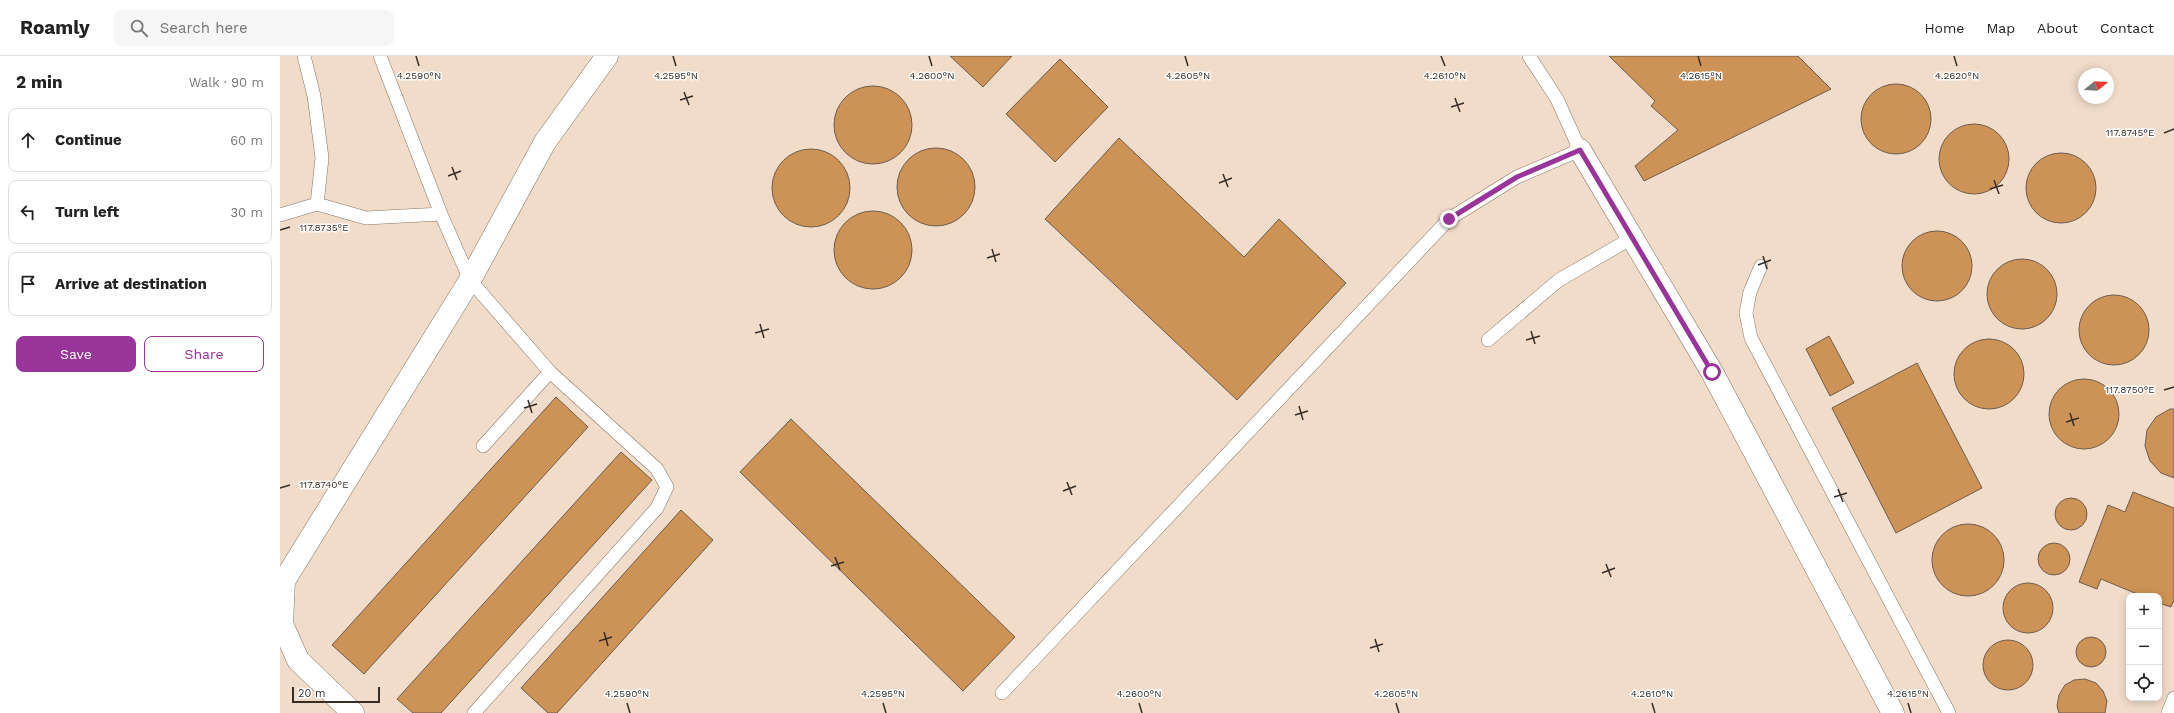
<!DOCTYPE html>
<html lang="en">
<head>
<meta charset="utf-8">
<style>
  :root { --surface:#fff; --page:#f6f6f6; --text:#222; --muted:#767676; --line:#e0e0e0; --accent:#99349a }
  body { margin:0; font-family:"Work Sans",sans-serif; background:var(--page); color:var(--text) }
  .controls { position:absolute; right:12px; bottom:12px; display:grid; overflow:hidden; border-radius:8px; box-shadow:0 2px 10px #0003 }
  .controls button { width:36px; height:36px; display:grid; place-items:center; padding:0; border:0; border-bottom:1px solid var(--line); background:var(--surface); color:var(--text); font:20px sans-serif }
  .compass { position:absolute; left:1798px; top:12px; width:36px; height:36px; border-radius:50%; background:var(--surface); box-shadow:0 2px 10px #0003; rotate:72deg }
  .scale { position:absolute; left:12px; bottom:10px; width:88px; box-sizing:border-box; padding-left:4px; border:2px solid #362e27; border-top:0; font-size:11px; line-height:14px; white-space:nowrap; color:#362e27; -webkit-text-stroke:3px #fff; paint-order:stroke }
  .stop { position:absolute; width:12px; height:12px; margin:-9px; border:3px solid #99349a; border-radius:50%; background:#fff }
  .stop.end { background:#99349a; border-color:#fff; box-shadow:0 1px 4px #0008 }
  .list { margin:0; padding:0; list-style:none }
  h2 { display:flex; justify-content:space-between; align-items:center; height:52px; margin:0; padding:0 16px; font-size:17px }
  h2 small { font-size:13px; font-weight:400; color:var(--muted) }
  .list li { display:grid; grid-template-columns:26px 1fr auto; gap:12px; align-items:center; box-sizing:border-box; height:64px; margin:0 8px 8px; padding:0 8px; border:1px solid var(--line); border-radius:8px }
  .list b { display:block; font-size:15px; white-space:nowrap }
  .list em { font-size:13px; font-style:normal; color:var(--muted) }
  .actions { display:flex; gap:8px; padding:12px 16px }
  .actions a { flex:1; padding:9px 0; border:1px solid var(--accent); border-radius:8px; text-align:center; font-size:14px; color:var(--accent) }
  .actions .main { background:var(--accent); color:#fff }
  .icon { flex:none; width:22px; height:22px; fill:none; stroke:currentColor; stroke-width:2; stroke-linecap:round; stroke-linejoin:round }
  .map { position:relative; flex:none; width:1894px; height:657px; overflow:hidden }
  header { display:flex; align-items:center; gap:24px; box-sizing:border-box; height:56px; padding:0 20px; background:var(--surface); border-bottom:1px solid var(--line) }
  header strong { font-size:19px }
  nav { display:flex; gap:22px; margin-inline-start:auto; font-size:14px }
  .search { width:280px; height:36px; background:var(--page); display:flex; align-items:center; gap:10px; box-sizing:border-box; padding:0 14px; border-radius:8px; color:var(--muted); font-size:15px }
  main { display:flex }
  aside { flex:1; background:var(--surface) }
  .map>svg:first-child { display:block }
</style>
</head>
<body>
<header>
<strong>Roamly</strong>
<div class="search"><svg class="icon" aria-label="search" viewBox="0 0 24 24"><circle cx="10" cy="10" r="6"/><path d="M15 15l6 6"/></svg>Search here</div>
<nav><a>Home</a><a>Map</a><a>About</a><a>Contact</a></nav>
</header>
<main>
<aside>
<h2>2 min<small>Walk · 90 m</small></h2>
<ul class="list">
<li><svg class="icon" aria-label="ahead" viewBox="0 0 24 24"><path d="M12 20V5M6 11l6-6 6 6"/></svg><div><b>Continue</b></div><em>60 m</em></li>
<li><svg class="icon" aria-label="left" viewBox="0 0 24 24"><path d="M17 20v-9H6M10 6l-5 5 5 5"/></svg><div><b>Turn left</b></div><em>30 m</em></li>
<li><svg class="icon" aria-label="arrive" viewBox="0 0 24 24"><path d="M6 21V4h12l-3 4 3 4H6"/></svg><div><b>Arrive at destination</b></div></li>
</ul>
<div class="actions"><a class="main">Save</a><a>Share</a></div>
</aside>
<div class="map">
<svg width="1894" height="657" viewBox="0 0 1894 657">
  <rect width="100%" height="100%" fill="#f0dcc9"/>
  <path fill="#cd9256" stroke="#6e5d4c" d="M 670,0 L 732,0 L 703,31 Z
    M 1329,0 L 1518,0 L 1551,33 L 1364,125 L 1355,110 L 1398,74 L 1371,50 L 1375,45 Z
    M 780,3 L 828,51 L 775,106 L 726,58 Z
    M1581 63a35 35 0 1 1 70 0a35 35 0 1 1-70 0Z
    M554 69a39 39 0 1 1 78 0a39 39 0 1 1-78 0Z
    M1659 103a35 35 0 1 1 70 0a35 35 0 1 1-70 0Z
    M 839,82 L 964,201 L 999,163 L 1066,227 L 957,344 L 765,163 Z
    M617 131a39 39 0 1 1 78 0a39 39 0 1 1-78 0Z
    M492 132a39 39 0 1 1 78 0a39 39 0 1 1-78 0Z
    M1746 132a35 35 0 1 1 70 0a35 35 0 1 1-70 0Z
    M554 194a39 39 0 1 1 78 0a39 39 0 1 1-78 0Z
    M1622 210a35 35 0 1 1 70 0a35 35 0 1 1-70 0Z
    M1707 238a35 35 0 1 1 70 0a35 35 0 1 1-70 0Z
    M1799 274a35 35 0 1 1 70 0a35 35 0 1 1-70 0Z
    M 1549,280 L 1574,327 L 1550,340 L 1526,293 Z
    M1674 318a35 35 0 1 1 70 0a35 35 0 1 1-70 0Z
    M 1637,307 L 1702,432 L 1616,477 L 1552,352 Z
    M1769 358a35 35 0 1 1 70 0a35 35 0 1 1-70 0Z
    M 276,341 L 308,371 L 84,618 L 52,589 Z
    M 1890,353 L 1894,353 L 1894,422 L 1881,417 L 1870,405 L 1865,390 L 1867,374 L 1876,361 Z
    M 511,363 L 735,581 L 683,635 L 460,416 Z
    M 341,396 L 372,424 L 161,657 L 133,657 L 117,643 Z
    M 1853,436 L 1894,452 L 1894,544 L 1891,551 L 1879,547 L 1879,540 L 1862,540 L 1821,523 L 1817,533 L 1799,526 L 1828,449 L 1845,456 Z
    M1775 458a16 16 0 1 1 32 0a16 16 0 1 1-32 0Z
    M 401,454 L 433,484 L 277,657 L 268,657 L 241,632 Z
    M1652 504a36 36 0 1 1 72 0a36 36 0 1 1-72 0Z
    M1758 503a16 16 0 1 1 32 0a16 16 0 1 1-32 0Z
    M1723 552a25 25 0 1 1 50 0a25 25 0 1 1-50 0Z
    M1796 596a15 15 0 1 1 30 0a15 15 0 1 1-30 0Z
    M1703 609a25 25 0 1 1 50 0a25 25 0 1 1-50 0Z
    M 1805,623 L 1816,627 L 1823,635 L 1827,645 L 1825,657 L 1779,657 L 1777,650 L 1779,639 L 1785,629 L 1794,624 Z"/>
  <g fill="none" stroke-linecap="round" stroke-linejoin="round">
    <g stroke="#877564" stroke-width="14">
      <path id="lane" d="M 100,0 L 161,158 L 190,224 L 270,316 L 377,413 L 387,431 L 377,452 L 194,657
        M 37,148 L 86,162 L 161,158
        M 0,159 L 37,148 L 42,102 L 34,40 L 24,0
        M 1481,210 L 1470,236 L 1466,257 L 1471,282 L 1669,657
        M 1208,284 L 1279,224 L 1352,182
        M 203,390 L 270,316
        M 722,637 L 1169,163 L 1237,121 L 1300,94 L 1277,43 L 1249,0
        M 1888,657 L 1894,642"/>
    </g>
    <g stroke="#877564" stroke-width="23">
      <path id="street" d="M 1300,94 L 1432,316 L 1613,657
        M 73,657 L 18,604 L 2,568 L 4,525 L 190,224 L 265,86 L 327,0"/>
    </g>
    <use href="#lane" stroke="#fff" stroke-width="13"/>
    <use href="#street" stroke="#fff" stroke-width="22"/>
  </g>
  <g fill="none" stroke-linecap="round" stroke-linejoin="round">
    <path stroke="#99349a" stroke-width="5" d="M 1169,163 L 1237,121 L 1300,94 L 1432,316"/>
  </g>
  <path fill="none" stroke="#362e27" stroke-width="1.5" d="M 136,0 L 139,10M 393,0 L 396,10M 649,0 L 652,10M 905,0 L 908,10M 1161,0 L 1165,10M 1418,0 L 1421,10M 1674,0 L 1677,10M 404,36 L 409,49M 1175,42 L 1180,56M 400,44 L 413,40M 1171,51 L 1184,47M 1884,77 L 1894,73M 172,111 L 177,124M 943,118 L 948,131M 168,120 L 181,115M 1714,124 L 1719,138M 939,127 L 952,122M 1710,133 L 1723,129M 0,174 L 10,171M 712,193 L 716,206M 1483,200 L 1487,213M 707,202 L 720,198M 1478,209 L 1491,204M 480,268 L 484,282M 1251,275 L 1255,288M 475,277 L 489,273M 1246,284 L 1260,280M 1884,334 L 1894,331M 248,344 L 252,357M 1019,350 L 1023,364M 244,352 L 257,348M 1790,357 L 1794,370M 1015,359 L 1028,355M 1786,366 L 1799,362M 787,426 L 792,439M 0,432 L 10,429M 1558,433 L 1563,446M 783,435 L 796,430M 1554,441 L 1567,437M 555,501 L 560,514M 1326,508 L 1331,521M 551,510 L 564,506M 1322,517 L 1335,512M 324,576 L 328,590M 1095,583 L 1099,596M 319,585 L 332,581M 1090,592 L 1103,588M 347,647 L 350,657M 603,647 L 606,657M 859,647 L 862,657M 1116,647 L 1119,657M 1372,647 L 1375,657M 1628,647 L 1631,657"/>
  <g font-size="10" text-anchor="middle" fill="#362e27" stroke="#fff" stroke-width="3" stroke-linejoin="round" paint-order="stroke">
    <text x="139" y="23">4.2590°N</text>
    <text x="396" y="23">4.2595°N</text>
    <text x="652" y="23">4.2600°N</text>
    <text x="908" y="23">4.2605°N</text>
    <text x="1165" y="23">4.2610°N</text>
    <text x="1421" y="23">4.2615°N</text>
    <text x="1677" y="23">4.2620°N</text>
    <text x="1850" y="80">117.8745°E</text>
    <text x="44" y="175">117.8735°E</text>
    <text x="1850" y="337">117.8750°E</text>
    <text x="44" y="432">117.8740°E</text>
    <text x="347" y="641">4.2590°N</text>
    <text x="603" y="641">4.2595°N</text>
    <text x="859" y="641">4.2600°N</text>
    <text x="1116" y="641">4.2605°N</text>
    <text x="1372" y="641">4.2610°N</text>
    <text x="1628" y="641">4.2615°N</text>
  </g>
</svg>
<div class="controls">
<button>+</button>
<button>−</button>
<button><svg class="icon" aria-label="locate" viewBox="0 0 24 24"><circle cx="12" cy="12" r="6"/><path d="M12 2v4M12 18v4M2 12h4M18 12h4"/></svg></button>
</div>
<svg class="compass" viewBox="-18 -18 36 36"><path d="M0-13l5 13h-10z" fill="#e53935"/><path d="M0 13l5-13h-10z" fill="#767676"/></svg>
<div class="scale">20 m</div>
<div class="stop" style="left:1432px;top:316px"></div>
<div class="stop end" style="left:1169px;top:163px"></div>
</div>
</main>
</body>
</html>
